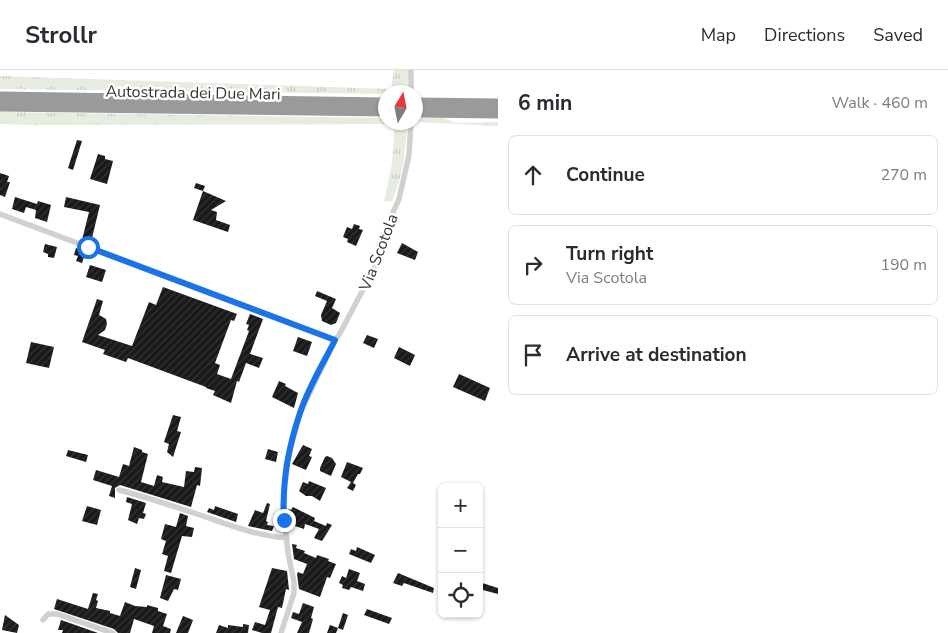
<!DOCTYPE html>
<html lang="en">
<head>
<meta charset="utf-8">
<style>
  :root { --surface:#fff; --page:#f2f2f3; --text:#2b2b33; --muted:#7c7c81; --line:#e1e1e2 }
  body { margin:0; font-family:"Nunito Sans",sans-serif; background:var(--page); color:var(--text) }
  .controls { position:absolute; right:15px; bottom:15px; display:grid; overflow:hidden; border-radius:8px; box-shadow:0 1px 4px #0004 }
  .controls button { width:45px; height:45px; display:grid; place-items:center; padding:0; border:0; border-bottom:1px solid var(--line); background:var(--surface); color:var(--text); font:25px sans-serif }
  .compass { position:absolute; left:378px; top:15px; width:45px; height:45px; border-radius:50%; background:var(--surface); box-shadow:0 1px 4px #0004; rotate:10deg }
  .stop { position:absolute; width:15px; height:15px; margin:-11px; border:4px solid #1a73e8; border-radius:50%; background:#fff }
  .stop.end { background:#1a73e8; border-color:#fff; box-shadow:0 1px 5px #0008 }
  .list { margin:0; padding:0; list-style:none }
  h2 { display:flex; justify-content:space-between; align-items:center; height:65px; margin:0; padding:0 20px; font-size:21px }
  h2 small { font-size:16px; font-weight:400; color:var(--muted) }
  .list li { display:grid; grid-template-columns:32px 1fr auto; gap:15px; align-items:center; box-sizing:border-box; height:80px; margin:0 10px 10px; padding:0 10px; border:1px solid var(--line); border-radius:8px }
  .list b { display:block; font-size:19px; white-space:nowrap }
  .list p { margin:0; font-size:16px; white-space:nowrap; color:var(--muted) }
  .list em { font-size:16px; font-style:normal; color:var(--muted) }
  .icon { flex:none; width:28px; height:28px; fill:none; stroke:currentColor; stroke-width:2; stroke-linecap:round; stroke-linejoin:round }
  .map { position:relative; flex:none; width:498px; height:563px; overflow:hidden }
  header { display:flex; align-items:center; gap:30px; box-sizing:border-box; height:70px; padding:0 25px; background:var(--surface); border-bottom:1px solid var(--line) }
  header strong { font-size:24px }
  nav { display:flex; gap:28px; margin-inline-start:auto; font-size:18px }
  main { display:flex }
  aside { flex:1; background:var(--surface) }
  .map>svg:first-child { display:block }
</style>
</head>
<body>
<header>
<strong>Strollr</strong>
<nav><a>Map</a><a>Directions</a><a>Saved</a></nav>
</header>
<main>
<div class="map">
<svg width="498" height="563" viewBox="0 0 498 563">
  <defs>
    <pattern id="grass-tufts" width="24" height="20" patternUnits="userSpaceOnUse" patternTransform="scale(1.25)"><rect width="24" height="20" fill="#e6ecdf"/><path d="M3 7l-1-3M5 7V3M7 7l1-3M15 17l-1-3M17 17v-4M19 17l1-3" fill="none" stroke="#c6cbc0"/></pattern>
    <pattern id="building-hatch" width="6" height="6" patternUnits="userSpaceOnUse" patternTransform="scale(1.25)"><rect width="6" height="6" fill="#1a1a1a"/><path d="M-1 1l2-2M0 6l6-6M5 7l2-2" fill="none" stroke="#333"/></pattern>
  </defs>
  <rect width="100%" height="100%" fill="#fff"/>
  <path fill="url(#grass-tufts)" d="M 394,0 L 409,0 L 407,22 L 386,22 L 385,24 L 0,19 L 0,6 L 391,19 Z
    M 0,42 L 385,48 L 386,52 L 407,53 C 406,80 403,106 392,131 L 384,132 L 392,94 L 395,54 L 31,55 L 0,54 Z
    M 416,48 L 444,48 L 456,53 L 498,52 L 498,56 L 416,52 Z"/>
  <path fill="url(#building-hatch)" d="M 77,70 L 82,71 L 73,100 L 68,98 Z
    M 98,84 L 105,86 L 105,89 L 113,91 L 107,114 L 90,109 Z
    M 0,103 L 9,106 L 7,112 L 10,112 L 5,127 L 0,125 Z
    M 196,113 L 205,116 L 203,121 L 226,131 L 211,140 L 217,142 L 216,150 L 230,155 L 228,162 L 193,150 L 203,121 L 194,118 Z
    M 15,127 L 37,134 L 38,131 L 51,135 L 47,152 L 35,148 L 36,140 L 26,137 L 24,143 L 12,139 Z
    M 66,127 L 100,135 L 91,172 L 82,170 L 89,142 L 64,137 Z
    M 354,154 L 360,156 L 359,159 L 363,160 L 356,176 L 347,172 L 348,169 L 343,167 L 347,157 L 352,159 Z
    M 402,173 L 418,182 L 415,190 L 397,183 Z
    M 45,174 L 57,177 L 54,188 L 48,187 L 48,184 L 43,182 Z
    M 76,178 L 86,181 L 82,193 L 76,191 L 78,186 L 74,185 Z
    M 90,195 L 106,200 L 102,212 L 86,207 Z
    M 163,217 L 237,244 L 234,251 L 231,250 L 215,293 L 220,295 L 217,304 L 231,309 L 249,261 L 247,260 L 249,255 L 246,254 L 250,244 L 263,249 L 250,284 L 263,288 L 259,298 L 246,293 L 239,312 L 237,311 L 231,333 L 213,325 L 215,321 L 206,318 L 206,317 L 128,288 L 126,292 L 103,284 L 105,280 L 82,272 L 97,229 L 103,231 L 99,245 L 106,249 L 107,254 L 105,260 L 98,265 L 132,276 L 149,232 L 156,235 Z
    M 317,221 L 336,229 L 332,238 L 340,243 L 336,253 L 331,255 L 322,251 L 321,245 L 327,231 L 315,226 Z
    M 367,265 L 378,269 L 374,278 L 363,273 Z
    M 298,267 L 312,272 L 307,286 L 293,281 Z
    M 31,272 L 54,277 L 49,298 L 26,293 Z
    M 399,277 L 415,285 L 410,296 L 394,288 Z
    M 459,304 L 490,318 L 485,331 L 453,317 Z
    M 279,311 L 286,314 L 285,316 L 298,323 L 294,338 L 272,327 Z
    M 173,345 L 181,347 L 177,361 L 181,362 L 173,387 L 167,382 L 169,374 L 164,372 Z
    M 303,375 L 312,379 L 309,386 L 312,387 L 306,400 L 292,394 Z
    M 134,377 L 142,380 L 142,382 L 148,384 L 141,412 L 154,416 L 157,405 L 163,407 L 162,412 L 184,417 L 186,401 L 194,402 L 195,397 L 202,398 L 200,416 L 197,415 L 191,437 L 120,415 L 115,418 L 115,428 L 109,426 L 112,416 L 93,410 L 96,400 L 119,407 L 123,394 L 129,396 Z
    M 268,379 L 278,382 L 276,392 L 265,389 Z
    M 68,380 L 88,385 L 86,392 L 66,386 Z
    M 327,386 L 332,388 L 336,394 L 331,406 L 320,401 L 320,398 L 325,387 Z
    M 347,392 L 363,398 L 360,404 L 358,404 L 353,413 L 356,415 L 353,421 L 347,418 L 351,412 L 341,407 Z
    M 309,411 L 326,418 L 320,431 L 312,426 L 306,426 L 299,421 L 303,412 L 308,414 Z
    M 127,427 L 146,433 L 143,443 L 146,444 L 144,449 L 139,448 L 137,454 L 128,450 L 132,434 L 126,432 Z
    M 267,433 L 270,434 L 266,451 L 268,452 L 267,455 L 274,456 L 272,461 L 248,456 L 255,440 L 263,443 Z
    M 87,436 L 101,440 L 97,455 L 82,451 Z
    M 215,436 L 238,444 L 236,452 L 207,442 L 209,438 L 214,440 Z
    M 293,437 L 315,448 L 314,451 L 326,456 L 327,453 L 332,455 L 322,471 L 314,468 L 319,459 L 305,454 L 304,459 L 295,456 L 296,453 L 289,449 L 288,439 L 291,440 Z
    M 180,443 L 188,446 L 186,456 L 194,458 L 192,467 L 182,466 L 171,503 L 164,501 L 168,486 L 162,484 L 166,471 L 161,469 L 165,454 L 176,457 Z
    M 292,474 L 297,475 L 296,478 L 305,481 L 304,483 L 316,488 L 317,485 L 329,489 L 328,491 L 336,494 L 330,508 L 327,507 L 320,527 L 299,519 L 297,504 L 298,502 L 303,504 L 307,494 L 294,489 Z
    M 357,477 L 375,485 L 371,493 L 349,484 L 351,479 L 356,481 Z
    M 135,498 L 141,500 L 136,519 L 130,517 Z
    M 272,498 L 287,501 L 289,520 L 286,519 L 282,538 L 278,537 L 271,563 L 262,563 L 252,560 L 255,552 L 265,555 L 270,540 L 259,537 Z
    M 349,499 L 360,503 L 357,511 L 365,514 L 363,521 L 351,517 L 349,520 L 342,518 L 343,515 L 339,513 L 342,506 L 346,508 Z
    M 398,503 L 434,518 L 433,523 L 404,513 L 402,516 L 393,513 Z
    M 166,505 L 181,509 L 178,520 L 174,519 L 168,531 L 160,528 Z
    M 479,512 L 498,518 L 498,524 L 479,519 Z
    M 93,523 L 98,524 L 96,530 L 98,531 L 96,538 L 110,541 L 110,543 L 120,546 L 125,532 L 135,536 L 147,537 L 147,535 L 158,538 L 158,541 L 167,544 L 163,556 L 171,559 L 170,563 L 152,563 L 154,556 L 134,549 L 130,563 L 118,563 L 114,559 L 54,539 L 57,529 L 88,539 Z
    M 303,533 L 314,537 L 311,548 L 313,549 L 309,563 L 297,563 L 302,552 L 291,548 L 293,542 L 299,544 Z
    M 367,539 L 392,548 L 389,554 L 364,545 Z
    M 343,543 L 348,545 L 343,560 L 338,558 L 336,563 L 327,563 L 330,555 L 338,558 Z
    M 5,545 L 19,555 L 17,563 L 2,560 Z
    M 183,546 L 193,550 L 188,563 L 176,563 Z
    M 61,550 L 98,563 L 62,563 L 63,560 L 58,560 Z
    M 243,554 L 249,555 L 248,563 L 216,563 L 219,555 L 228,558 L 228,555 L 243,557 Z"/>
  <g fill="none" stroke-linecap="round" stroke-linejoin="round">
    <path stroke="#d0d0d0" stroke-width="5.5" d="M 411,22 L 411,0
      M 0,144 L 335,270
      M 119,420 C 146,427 173,436 200,445 C 229,455 257,466 287,468
      M 43,550 L 48,544 L 57,544 L 113,563
      M 281,563 L 294,523 L 294,512 L 288,483 L 283,437 L 286,395 L 300,343 L 335,270 L 339,265 L 375,197 L 379,174 L 399,129 L 409,85 L 411,52"/>
    <path stroke="#9a9a9a" stroke-width="11" d="M 0,27 L 386,33
      M 416,33 L 498,34
      M 0,36 L 386,41
      M 416,42 L 498,43"/>
  </g>
  <g fill="none" stroke-linecap="round" stroke-linejoin="round">
    <path stroke="#1a73e8" stroke-width="6" d="M 88,177 L 335,270 C 323,294 308,318 300,343 C 288,378 282,414 284,450"/>
  </g>
  <g text-anchor="middle" stroke-width="5" stroke-linejoin="round" paint-order="stroke">
    <g font-size="16" fill="#333" stroke="#fff">
      <text transform="translate(193 22) rotate(1)" y="6">Autostrada dei Due Mari</text>
      <text transform="translate(378 182) rotate(-69)" y="6">Via Scotola</text>
    </g>
  </g>
</svg>
<div class="controls">
<button>+</button>
<button>−</button>
<button><svg class="icon" aria-label="locate" viewBox="0 0 24 24"><circle cx="12" cy="12" r="6"/><path d="M12 2v4M12 18v4M2 12h4M18 12h4"/></svg></button>
</div>
<svg class="compass" viewBox="-18 -18 36 36"><path d="M0-13l5 13h-10z" fill="#e53935"/><path d="M0 13l5-13h-10z" fill="#7c7c81"/></svg>
<div class="stop" style="left:88px;top:177px"></div>
<div class="stop end" style="left:284px;top:450px"></div>
</div>
<aside>
<h2>6 min<small>Walk · 460 m</small></h2>
<ul class="list">
<li><svg class="icon" aria-label="ahead" viewBox="0 0 24 24"><path d="M12 20V5M6 11l6-6 6 6"/></svg><div><b>Continue</b></div><em>270 m</em></li>
<li><svg class="icon" aria-label="right" viewBox="0 0 24 24"><path d="M7 20v-9h11M14 6l5 5-5 5"/></svg><div><b>Turn right</b><p>Via Scotola</p></div><em>190 m</em></li>
<li><svg class="icon" aria-label="arrive" viewBox="0 0 24 24"><path d="M6 21V4h12l-3 4 3 4H6"/></svg><div><b>Arrive at destination</b></div></li>
</ul>
</aside>
</main>
</body>
</html>
